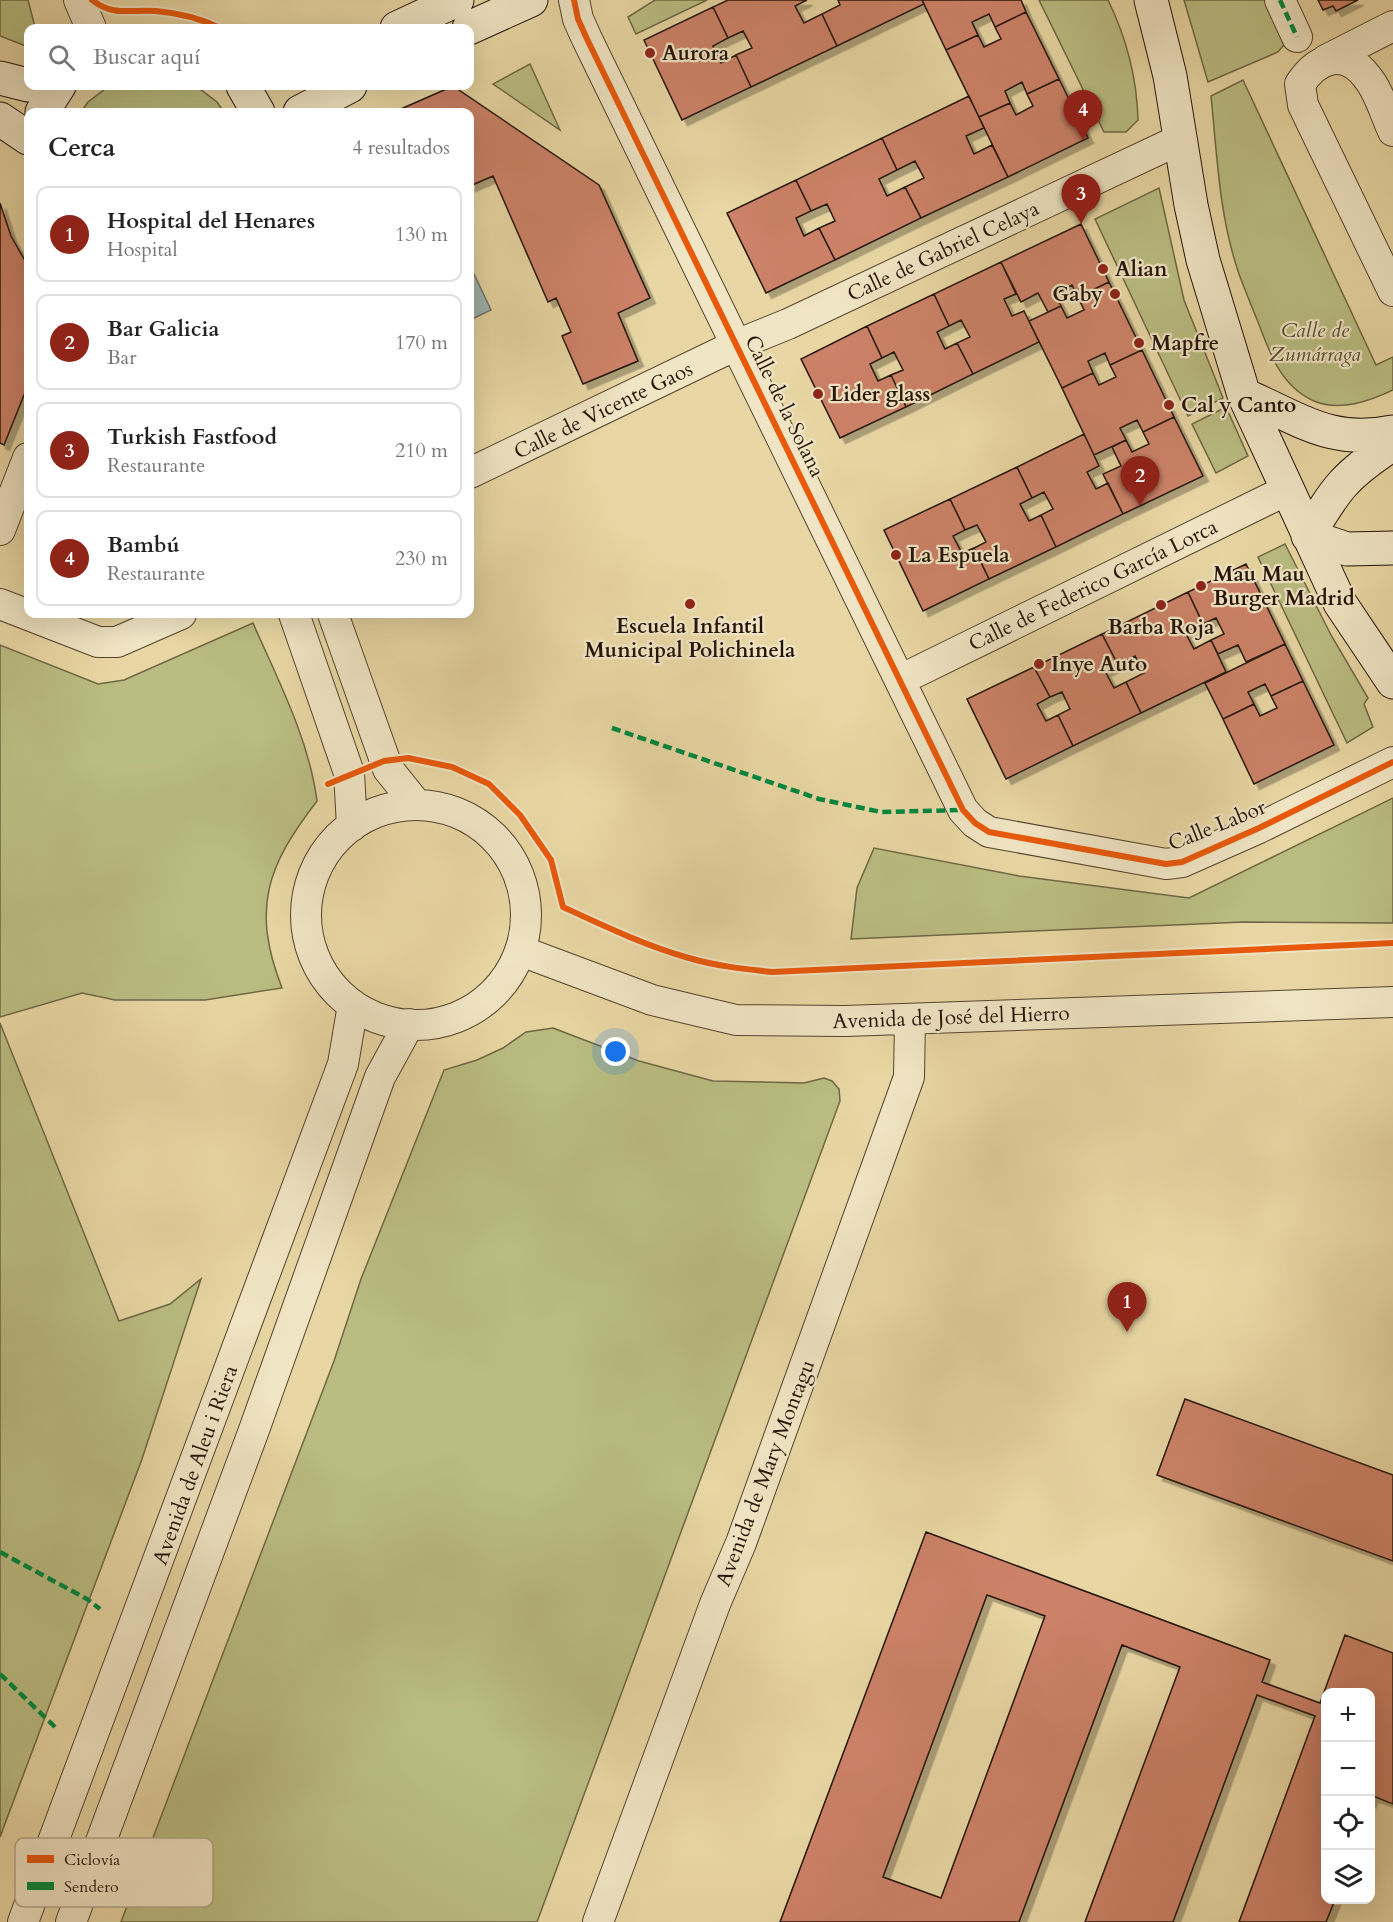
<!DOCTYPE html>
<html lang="es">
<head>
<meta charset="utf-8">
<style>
  :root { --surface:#fff; --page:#f2f2f2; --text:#222; --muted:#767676; --line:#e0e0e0; --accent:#8f2418 }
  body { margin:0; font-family:Cardo,serif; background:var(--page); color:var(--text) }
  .controls { position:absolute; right:18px; bottom:18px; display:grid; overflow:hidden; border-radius:12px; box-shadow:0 6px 24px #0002 }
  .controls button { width:54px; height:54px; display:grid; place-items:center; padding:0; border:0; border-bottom:2px solid var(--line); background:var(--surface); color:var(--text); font:30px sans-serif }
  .you { position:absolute; left:616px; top:1052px; width:21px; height:21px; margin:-15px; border:4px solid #fff; border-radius:50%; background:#1a73e8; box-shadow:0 0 0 9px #1a73e833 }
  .badge { display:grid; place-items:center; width:39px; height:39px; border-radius:50%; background:var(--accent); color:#fff; font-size:20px; font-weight:700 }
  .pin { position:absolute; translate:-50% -50px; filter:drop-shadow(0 2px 3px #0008) }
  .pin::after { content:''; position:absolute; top:32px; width:21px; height:18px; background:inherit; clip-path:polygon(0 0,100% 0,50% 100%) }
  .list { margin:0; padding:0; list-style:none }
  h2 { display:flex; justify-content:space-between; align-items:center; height:78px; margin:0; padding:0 24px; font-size:26px }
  h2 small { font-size:20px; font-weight:400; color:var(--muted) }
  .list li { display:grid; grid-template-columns:39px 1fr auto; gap:18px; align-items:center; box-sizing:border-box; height:96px; margin:0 12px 12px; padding:0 12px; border:2px solid var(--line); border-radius:12px }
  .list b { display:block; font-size:22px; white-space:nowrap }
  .list p { margin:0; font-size:20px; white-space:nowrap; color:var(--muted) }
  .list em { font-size:20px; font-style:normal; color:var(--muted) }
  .icon { flex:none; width:33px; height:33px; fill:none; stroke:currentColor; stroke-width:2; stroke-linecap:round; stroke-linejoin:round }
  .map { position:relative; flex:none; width:1393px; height:1922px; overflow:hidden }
  .search { position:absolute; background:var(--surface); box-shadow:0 6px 24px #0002; left:24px; top:24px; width:450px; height:66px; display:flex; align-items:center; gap:15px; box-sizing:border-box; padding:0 21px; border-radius:12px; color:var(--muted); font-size:22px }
  .panel { position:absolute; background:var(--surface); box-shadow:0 6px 24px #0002; left:24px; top:108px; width:450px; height:510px; border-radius:12px }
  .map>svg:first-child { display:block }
</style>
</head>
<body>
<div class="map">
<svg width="1393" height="1922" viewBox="0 0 1393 1922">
  <defs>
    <filter id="shadow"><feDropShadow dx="5.5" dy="5.5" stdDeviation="0" flood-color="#0004"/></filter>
  </defs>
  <rect width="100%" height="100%" fill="#e8d7a4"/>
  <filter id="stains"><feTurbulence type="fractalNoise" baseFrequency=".00333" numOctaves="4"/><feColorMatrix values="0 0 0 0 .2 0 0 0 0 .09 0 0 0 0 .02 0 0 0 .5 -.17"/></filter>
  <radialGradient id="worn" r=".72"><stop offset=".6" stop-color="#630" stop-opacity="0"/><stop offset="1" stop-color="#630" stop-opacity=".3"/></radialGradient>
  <path fill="#babd82" stroke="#6f6844" stroke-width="1.5" d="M 0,0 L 28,0 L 35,27 L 28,28 L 28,43 L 26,46 L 0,36 Z
    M 655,0 L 707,0 L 636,34 L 628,17 Z
    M 1039,0 L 1108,0 C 1126,37 1137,79 1138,120 L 1126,132 L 1104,132 Z
    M 1184,0 L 1271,0 L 1288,40 L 1278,52 L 1208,82 Z
    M 530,64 L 560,130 L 493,84 Z
    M 1243,80 L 1376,365 L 1393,357 L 1393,390 C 1370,401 1340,412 1314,401 C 1281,386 1270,354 1258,322 C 1251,305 1244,288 1238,271 C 1219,215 1217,154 1211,96 Z
    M 109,86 L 196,86 L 217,102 L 224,112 L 81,112 L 88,102 Z
    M 1159,188 L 1184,300 L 1223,398 L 1188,416 L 1095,219 Z
    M 1226,407 L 1248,456 L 1216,473 L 1192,424 Z
    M 1285,544 L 1331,635 L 1368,698 L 1364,704 L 1373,727 L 1347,743 L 1258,557 Z
    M 253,623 C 278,680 309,739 317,801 C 267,866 251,908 282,988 L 205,1000 L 115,1000 L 82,993 L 0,1017 L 0,645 L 98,684 L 124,680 Z
    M 1393,798 L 1393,923 L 1244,922 L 851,939 L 857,888 L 874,848 L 1019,876 L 1189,898 Z
    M 0,1023 L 119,1321 L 170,1304 L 201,1279 L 142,1459 L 0,1837 Z
    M 553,1028 L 639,1061 L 713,1081 L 804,1083 L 824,1078 L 832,1081 L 839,1089 L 840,1101 L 537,1922 L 121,1922 L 334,1361 L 361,1279 L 444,1070 L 477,1060 L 503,1048 L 526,1032 Z"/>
  <path fill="#9eb6b3" stroke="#6d756e" stroke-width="1.5" d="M 474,274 L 491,310 L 470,320 L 470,276 Z"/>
  <path fill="#cc8268" stroke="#241307" stroke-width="1.5" fill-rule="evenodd" filter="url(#shadow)" d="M 728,0 L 807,0 L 795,6 L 804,23 L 822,14 L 837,46 L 751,87 L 736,55 L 752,48 L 743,31 L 728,38 L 713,7 Z
    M 838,0 L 922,0 L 924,4 L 837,46 L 822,14 L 840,5 Z
    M 922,0 L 1021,0 L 1026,12 L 995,27 L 989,14 L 972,22 L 978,35 L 946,50 Z
    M 1318,0 L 1358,0 L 1336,11 L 1333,6 L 1323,10 Z
    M 713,7 L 728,38 L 713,46 L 721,63 L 736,55 L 751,87 L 682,120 L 644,40 Z
    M 1026,12 L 1059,79 L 1027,94 L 1022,82 L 1005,91 L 1010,103 L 979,117 L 946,50 L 978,35 L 984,47 L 1001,39 L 995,27 Z
    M 1059,79 L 1088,138 L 1008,177 L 979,117 L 1010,103 L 1016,115 L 1033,106 L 1027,94 Z
    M 453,86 L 599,185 L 650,298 L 618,313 L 638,361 L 583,384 L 562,336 L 571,332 L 556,298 L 548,302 L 493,176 L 470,186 L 470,112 L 394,112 Z
    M 969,96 L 984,128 L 966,136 L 974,154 L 992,145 L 1008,177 L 921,218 L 905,187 L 924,178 L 915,161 L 897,170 L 882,138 Z
    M 882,138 L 897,170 L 879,179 L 887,196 L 905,187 L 921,218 L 835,260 L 819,228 L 835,221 L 827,204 L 811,211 L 796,180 Z
    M 796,180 L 811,211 L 796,218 L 804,236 L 819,228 L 835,260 L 766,293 L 727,213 Z
    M 0,203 L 11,236 L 28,266 L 28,385 L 4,445 L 0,443 Z
    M 1081,224 L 1109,282 L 1078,297 L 1072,285 L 1055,294 L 1061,306 L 1048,312 L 1038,293 L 1021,302 L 1001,262 Z
    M 1001,262 L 1016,294 L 1004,299 L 1012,316 L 1024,311 L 1039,342 L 973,374 L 957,343 L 970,337 L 961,320 L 949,326 L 934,294 Z
    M 1109,282 L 1142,350 L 1110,365 L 1105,353 L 1088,361 L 1093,373 L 1062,388 L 1029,321 L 1061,306 L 1067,318 L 1084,310 L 1078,297 Z
    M 934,294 L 949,326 L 937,332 L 945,349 L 957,343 L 973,374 L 906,407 L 891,375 L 903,370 L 894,352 L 882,358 L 867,326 Z
    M 867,326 L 882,358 L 870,364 L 878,381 L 891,375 L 906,407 L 840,438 L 801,359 Z
    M 1142,350 L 1174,417 L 1143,432 L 1137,420 L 1120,428 L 1126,440 L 1094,455 L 1062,388 L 1093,373 L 1099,385 L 1116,377 L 1110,365 Z
    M 1174,417 L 1203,476 L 1123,514 L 1103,474 L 1121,466 L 1112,447 L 1126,440 L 1132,452 L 1149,444 L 1143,432 Z
    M 1084,434 L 1099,466 L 1087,472 L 1096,489 L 1108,483 L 1123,514 L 1056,547 L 1041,515 L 1053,509 L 1044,492 L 1032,498 L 1017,467 Z
    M 1017,467 L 1032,498 L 1020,504 L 1029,521 L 1041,515 L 1056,547 L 989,579 L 974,548 L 986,542 L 977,525 L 965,530 L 950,499 Z
    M 950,499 L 965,530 L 953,536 L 962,553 L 974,548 L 989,579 L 923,611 L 884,530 Z
    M 1246,564 L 1285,644 L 1246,662 L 1238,645 L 1218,654 L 1211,640 L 1224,634 L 1216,618 L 1203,624 L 1188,592 Z
    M 1188,592 L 1203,624 L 1185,632 L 1194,649 L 1211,640 L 1226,672 L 1141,713 L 1126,682 L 1144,673 L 1135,656 L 1118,665 L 1102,634 Z
    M 1102,634 L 1118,665 L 1105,671 L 1114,688 L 1126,682 L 1141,713 L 1073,746 L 1058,715 L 1070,709 L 1062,692 L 1050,697 L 1034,667 Z
    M 1285,644 L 1303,681 L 1271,696 L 1265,684 L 1248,692 L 1254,704 L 1223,719 L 1205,683 Z
    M 1034,667 L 1050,697 L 1037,704 L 1046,721 L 1058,715 L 1073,746 L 1006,779 L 967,699 Z
    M 1303,681 L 1334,745 L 1254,784 L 1223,719 L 1254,704 L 1260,716 L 1277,708 L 1271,696 Z
    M 1185,1399 L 1393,1475 L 1393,1561 L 1157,1475 Z
    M 926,1532 L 1270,1660 L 1262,1682 L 1320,1703 L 1345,1635 L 1393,1653 L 1393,1804 L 1373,1796 L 1370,1803 L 1370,1692 L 1326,1692 L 1326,1900 L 1335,1900 L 1326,1922 L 1239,1922 L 1315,1716 L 1257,1695 L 1173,1922 L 1085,1922 L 1180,1667 L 1122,1645 L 1019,1922 L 780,1922 ZM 987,1595 L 1045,1616 L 941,1898 L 883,1877 Z"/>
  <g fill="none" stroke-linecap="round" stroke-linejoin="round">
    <g stroke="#55442e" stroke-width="32">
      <path id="street" d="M 79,0 L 91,28
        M 574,0 L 578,19 L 587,39 L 963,810 L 975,823 L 989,832 L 1166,864 L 1182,862 L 1259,828 L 1393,762
        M 1280,0 L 1297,37
        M 1326,60 L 1393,26
        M 1393,131 C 1385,114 1379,91 1367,77 C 1345,48 1318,57 1300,84 L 1303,105 L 1393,291
        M 470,473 L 736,345 L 788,324 L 1181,139
        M 0,530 L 28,458
        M 0,604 L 98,642 L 117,642 L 181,614
        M 294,614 L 349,773 L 352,826
        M 333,614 L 388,769 L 417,805
        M 900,680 L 1287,490
        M306 915a110 110 0 1 1 220 0a110 110 0 1 1-220 0Z
        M 521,951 L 652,1000 L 736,1020 L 845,1021 L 1393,1002
        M 23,1922 L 343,1064 L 353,1005
        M 71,1922 L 254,1430 L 380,1077 L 409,1024
        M 598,1922 L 715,1604 L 741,1543 L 909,1077 L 910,1019"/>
    </g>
    <g stroke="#241307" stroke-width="35">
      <path id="secondary" d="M 1151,0 L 1170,76 L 1191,205 L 1203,260 L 1244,395 L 1340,603 L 1393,682
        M 397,28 L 457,0
        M 469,28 L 531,0
        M 0,78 L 28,85
        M 243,86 L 258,112
        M 42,112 L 59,86
        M 300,112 L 350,86
        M 0,119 L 28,138
        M 1244,395 C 1299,418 1329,445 1393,432
        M 1393,444 C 1345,475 1336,488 1308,536 L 1347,549 L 1393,548"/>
    </g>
    <use href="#street" stroke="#f0e5c4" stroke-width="30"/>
    <use href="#secondary" stroke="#f0e5c4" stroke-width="33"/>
    <path stroke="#00873e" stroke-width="4.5" stroke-dasharray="9 4.5" stroke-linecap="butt" d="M 1280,0 L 1297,37
      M 612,728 L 819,799 L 881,812 L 963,810
      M 0,1552 L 87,1599 L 100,1609
      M 0,1674 L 55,1727"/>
    <g stroke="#f0e5c4" stroke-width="10">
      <path id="cycleway" d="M 92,0 C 113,17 132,9 156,11 C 179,13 200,18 220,28
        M 574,0 L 578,19 L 587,39 L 963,810 L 975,823 L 989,832 L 1166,864 L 1182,862 L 1259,828 L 1393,762
        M 328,784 L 384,761 L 408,758 L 452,767 L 489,784 L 520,815 L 551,860 L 563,907 C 604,926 646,946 689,958 C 716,966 744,969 772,972 L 1393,943"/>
    </g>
    <use href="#cycleway" stroke="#e8590c" stroke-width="6"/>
  </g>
  <g fill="#8f2418" stroke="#f0e5c4" stroke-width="2">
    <circle cx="650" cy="53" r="6"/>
    <circle cx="1103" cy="269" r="6"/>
    <circle cx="1115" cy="294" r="6"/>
    <circle cx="1139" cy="343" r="6"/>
    <circle cx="818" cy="394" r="6"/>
    <circle cx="1169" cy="405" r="6"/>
    <circle cx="896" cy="555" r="6"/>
    <circle cx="1201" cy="586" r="6"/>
    <circle cx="690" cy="604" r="6"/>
    <circle cx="1161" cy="605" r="6"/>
    <circle cx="1039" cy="664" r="6"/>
  </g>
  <g text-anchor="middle" stroke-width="4.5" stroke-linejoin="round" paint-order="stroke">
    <g font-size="21" font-weight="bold" fill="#241307" stroke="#f0e5c4" text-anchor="start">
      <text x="662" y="60">Aurora</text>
      <text x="1115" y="276">Alian</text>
      <text x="1103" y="301" text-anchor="end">Gaby</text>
      <text x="1151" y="350">Mapfre</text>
      <text x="830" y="401">Lider glass</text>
      <text x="1181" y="412">Cal y Canto</text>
      <text x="908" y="562">La Espuela</text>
      <text x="1213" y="581">Mau Mau<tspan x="1213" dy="24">Burger Madrid</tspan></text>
      <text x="690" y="633" text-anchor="middle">Escuela Infantil<tspan x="690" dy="24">Municipal Polichinela</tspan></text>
      <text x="1161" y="634" text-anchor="middle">Barba Roja</text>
      <text x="1051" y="671">Inye Auto</text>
    </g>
    <g font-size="21" fill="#241307" stroke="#f0e5c4">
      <text transform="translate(943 251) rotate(-25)" y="7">Calle de Gabriel Celaya</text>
      <text transform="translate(785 406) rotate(64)" y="7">Calle de la Solana</text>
      <text transform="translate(603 410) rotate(-26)" y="7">Calle de Vicente Gaos</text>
      <text transform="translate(1093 585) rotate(-26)" y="7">Calle de Federico García Lorca</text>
      <text transform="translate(1217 825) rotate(-22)" y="7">Calle Labor</text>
      <text transform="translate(951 1017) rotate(-2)" y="7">Avenida de José del Hierro</text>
      <text transform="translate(195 1465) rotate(-70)" y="7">Avenida de Aleu i Riera</text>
      <text transform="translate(765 1473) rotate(-69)" y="7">Avenida de Mary Montagu</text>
    </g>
    <g font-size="21" font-style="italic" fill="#584e32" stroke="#f0e5c4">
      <text x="1315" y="337">Calle de<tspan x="1315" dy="24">Zumárraga</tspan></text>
    </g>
  </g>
  <rect x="15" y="1838" width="198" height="69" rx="9" fill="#f0e5c4" stroke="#b3a68b" stroke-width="1.5"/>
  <rect x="27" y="1855" width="27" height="8" fill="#e8590c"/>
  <rect x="27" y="1882" width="27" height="8" fill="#00873e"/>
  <g font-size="16" fill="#241307">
    <text x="64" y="1865">Ciclovía</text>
    <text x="64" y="1892">Sendero</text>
  </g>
  <rect width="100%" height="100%" filter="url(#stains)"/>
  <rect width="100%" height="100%" fill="url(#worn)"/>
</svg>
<div class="controls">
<button>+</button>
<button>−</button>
<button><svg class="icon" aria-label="locate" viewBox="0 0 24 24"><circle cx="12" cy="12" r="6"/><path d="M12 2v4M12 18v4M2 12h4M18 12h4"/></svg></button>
<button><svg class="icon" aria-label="layers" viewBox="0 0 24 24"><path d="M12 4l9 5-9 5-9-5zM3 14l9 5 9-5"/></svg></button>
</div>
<div class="you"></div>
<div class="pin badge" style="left:1127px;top:1332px">1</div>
<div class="pin badge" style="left:1140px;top:506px">2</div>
<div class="pin badge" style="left:1081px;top:224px">3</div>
<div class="pin badge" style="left:1083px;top:140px">4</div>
<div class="search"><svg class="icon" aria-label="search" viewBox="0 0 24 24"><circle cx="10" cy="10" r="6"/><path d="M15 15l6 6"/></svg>Buscar aquí</div>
<section class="panel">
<h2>Cerca<small>4 resultados</small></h2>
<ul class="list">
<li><span class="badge">1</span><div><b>Hospital del Henares</b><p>Hospital</p></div><em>130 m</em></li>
<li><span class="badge">2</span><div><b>Bar Galicia</b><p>Bar</p></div><em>170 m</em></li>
<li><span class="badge">3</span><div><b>Turkish Fastfood</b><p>Restaurante</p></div><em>210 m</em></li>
<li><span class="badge">4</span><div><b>Bambú</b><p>Restaurante</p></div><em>230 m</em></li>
</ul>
</section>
</div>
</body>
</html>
